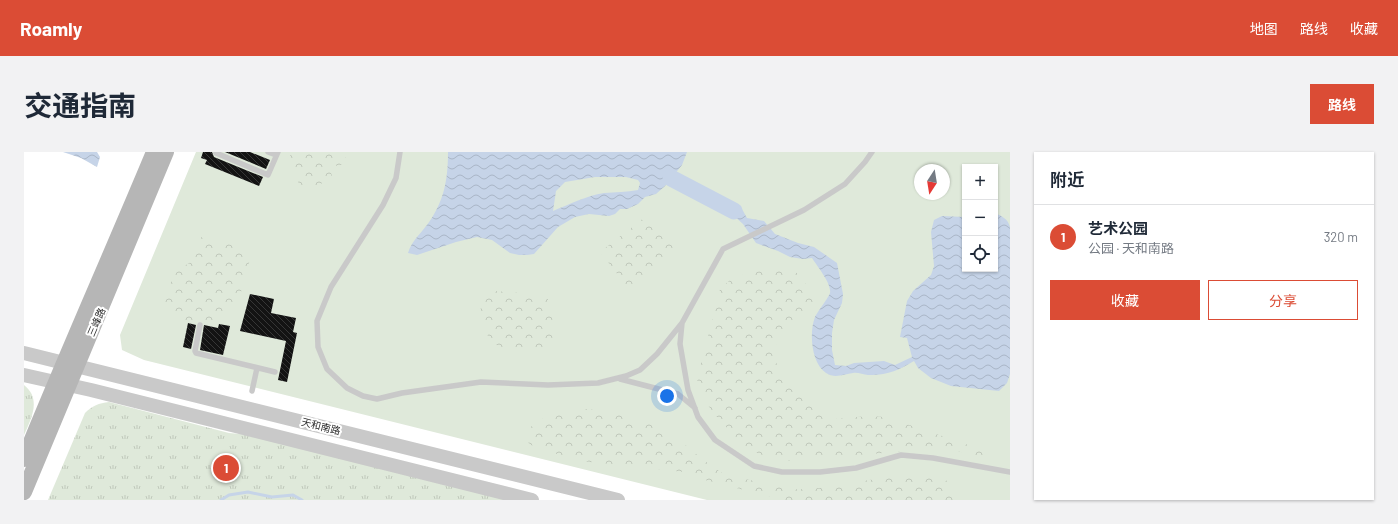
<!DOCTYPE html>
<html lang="zh">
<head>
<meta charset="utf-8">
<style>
  :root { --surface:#fff; --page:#f2f2f3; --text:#1f2937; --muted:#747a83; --line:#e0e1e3; --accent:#db4c35 }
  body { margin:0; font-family:Barlow,"Noto Sans SC",sans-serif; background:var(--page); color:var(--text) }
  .controls { position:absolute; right:12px; top:12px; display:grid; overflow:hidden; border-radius:0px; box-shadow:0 1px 3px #0004 }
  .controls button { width:36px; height:36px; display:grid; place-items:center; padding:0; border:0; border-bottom:1px solid var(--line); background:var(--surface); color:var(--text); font:20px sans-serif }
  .compass { position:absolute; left:890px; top:12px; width:36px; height:36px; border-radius:50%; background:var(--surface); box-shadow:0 1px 3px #0004; rotate:192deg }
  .you { position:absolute; left:643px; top:244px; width:14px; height:14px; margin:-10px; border:3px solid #fff; border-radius:50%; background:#1a73e8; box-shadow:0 0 0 6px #1a73e833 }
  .badge { display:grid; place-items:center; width:26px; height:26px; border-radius:50%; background:var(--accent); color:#fff; font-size:13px; font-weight:700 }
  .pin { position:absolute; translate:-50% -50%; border:2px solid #fff; box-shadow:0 1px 4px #0006 }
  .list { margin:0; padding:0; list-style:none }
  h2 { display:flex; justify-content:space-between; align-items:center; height:52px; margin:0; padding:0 16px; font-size:17px }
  h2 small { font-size:13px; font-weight:400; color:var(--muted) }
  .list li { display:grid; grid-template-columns:26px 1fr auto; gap:12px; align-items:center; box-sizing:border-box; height:64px; padding:0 16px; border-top:1px solid var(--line) }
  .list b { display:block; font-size:15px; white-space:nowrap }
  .list p { margin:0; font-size:13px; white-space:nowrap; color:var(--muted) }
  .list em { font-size:13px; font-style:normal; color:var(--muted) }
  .actions { display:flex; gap:8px; padding:12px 16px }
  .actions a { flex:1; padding:9px 0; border:1px solid var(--accent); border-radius:0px; text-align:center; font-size:14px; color:var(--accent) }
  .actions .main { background:var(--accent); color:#fff }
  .icon { flex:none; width:22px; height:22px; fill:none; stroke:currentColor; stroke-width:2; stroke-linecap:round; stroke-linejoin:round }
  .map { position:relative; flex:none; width:986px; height:348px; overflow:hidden; border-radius:0px }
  header { display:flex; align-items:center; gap:24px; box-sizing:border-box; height:56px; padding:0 20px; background:var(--accent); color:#fff }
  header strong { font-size:19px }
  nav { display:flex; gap:22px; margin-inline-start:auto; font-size:14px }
  .intro { display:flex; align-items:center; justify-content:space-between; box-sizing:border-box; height:96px; padding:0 24px }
  h1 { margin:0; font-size:28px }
  .button { padding:10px 18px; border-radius:0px; background:var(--accent); color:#fff; font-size:14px; font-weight:700 }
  main { display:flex; gap:24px; padding:0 24px }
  aside { flex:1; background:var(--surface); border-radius:0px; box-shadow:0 1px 3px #0004 }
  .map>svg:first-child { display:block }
</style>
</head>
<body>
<header>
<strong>Roamly</strong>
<nav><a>地图</a><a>路线</a><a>收藏</a></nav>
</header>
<div class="intro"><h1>交通指南</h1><a class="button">路线</a></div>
<main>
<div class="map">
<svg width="986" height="348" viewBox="0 0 986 348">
  <defs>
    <pattern id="forest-crowns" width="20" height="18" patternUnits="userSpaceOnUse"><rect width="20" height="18" fill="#dfe9da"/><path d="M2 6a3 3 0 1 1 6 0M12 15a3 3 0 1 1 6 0" fill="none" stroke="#c0c8bb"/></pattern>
    <pattern id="park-tufts" width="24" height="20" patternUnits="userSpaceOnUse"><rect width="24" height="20" fill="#dfe9da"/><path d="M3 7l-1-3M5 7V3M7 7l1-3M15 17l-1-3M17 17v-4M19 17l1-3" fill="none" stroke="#c0c8bb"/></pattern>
    <pattern id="water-waves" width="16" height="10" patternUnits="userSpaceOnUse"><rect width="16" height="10" fill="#c6d4e8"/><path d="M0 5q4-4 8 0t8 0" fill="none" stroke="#aab6c7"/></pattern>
    <pattern id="building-back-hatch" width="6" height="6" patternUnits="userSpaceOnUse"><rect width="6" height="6" fill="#131313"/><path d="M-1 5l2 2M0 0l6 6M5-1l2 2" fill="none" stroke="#363636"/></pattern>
  </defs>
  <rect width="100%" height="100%" fill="#fff"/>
  <path fill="#dfe9da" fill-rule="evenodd" d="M 172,0 L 986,0 L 986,348 L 683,348 L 120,208 L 98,198 L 96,183 ZM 941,15 L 971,15 L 971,117 L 941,117 ZM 896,18 L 920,18 L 920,42 L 896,42 Z"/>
  <path fill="url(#forest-crowns)" d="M 267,0 L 318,0 L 322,6 L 321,12 L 311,14 L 306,17 L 308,24 L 302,27 L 291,38 L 280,38 C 271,27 263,14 267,0 Z
    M 625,62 L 654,98 L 605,137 L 576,100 Z
    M 180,83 L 210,94 L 227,104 L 214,151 L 193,170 L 183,172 L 156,168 L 136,150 L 153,119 L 168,109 L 170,101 L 170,92 Z
    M 750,117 L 767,119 L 776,122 L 792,149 L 790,155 L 762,181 L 749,196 L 750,207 L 768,238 L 786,248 L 801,264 L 811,267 L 844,264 L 862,265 L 965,300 L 964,307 L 914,294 L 871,300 L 765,309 L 742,305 L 721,295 L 691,263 L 678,245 L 673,227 L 696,137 L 707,127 L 724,121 Z
    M 471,139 L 511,142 L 523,145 C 530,163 530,175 528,194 C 506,200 483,202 464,188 C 464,178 461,173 455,167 L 457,155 L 462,144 Z
    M 563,257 C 591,260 619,267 644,281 C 662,291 677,308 695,319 C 702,324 713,325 721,327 C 737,330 753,335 769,337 C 812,340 891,310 927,331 C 930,337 931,341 929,348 L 760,348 L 673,326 L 660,320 L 557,309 L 519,298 L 507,293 L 502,289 C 502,262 544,260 563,257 Z"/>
  <path fill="url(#park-tufts)" d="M 0,233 C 18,247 7,267 0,283 Z
    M 85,250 L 205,281 L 239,284 L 496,348 L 24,348 L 61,261 C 68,254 75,251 85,250 Z"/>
  <path fill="url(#water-waves)" fill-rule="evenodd" d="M 39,0 L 73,0 L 76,5 L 73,15 L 57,6 Z
    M 424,0 L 663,0 L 658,13 L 641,34 L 632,42 L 621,45 L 614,52 L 603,57 L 596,57 L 591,62 L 585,64 L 565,62 L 551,65 L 534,75 L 510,102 L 503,103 L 495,103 L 486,101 L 468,88 L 453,85 L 432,90 L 393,103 L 384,101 C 387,90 396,82 403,73 C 420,50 424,28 424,0 ZM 571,25 L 602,25 L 614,28 L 616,31 L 614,38 C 603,40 591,40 580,41 C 562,44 546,52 529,59 L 532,39 L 541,30 Z
    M 711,55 L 718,57 L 723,66 L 740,69 L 751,82 L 774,91 L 790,95 L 813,111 L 819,142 L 818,151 L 810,168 L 808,181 L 808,198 L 811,213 L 822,214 L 830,211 L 860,209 L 871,213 L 888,205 L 883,186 L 876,185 L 883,149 L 889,139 L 907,123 L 910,114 L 907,80 L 910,68 L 918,64 L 941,65 L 941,117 L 971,117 L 971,61 C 978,64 984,67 986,75 L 986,222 L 983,231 L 975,239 L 927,234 L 907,226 L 894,216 L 890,209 C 875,218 862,224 844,223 C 839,223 834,220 829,221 C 820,222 811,227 802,221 C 787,211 785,180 791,165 C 794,159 805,145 806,141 C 808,132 793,114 788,106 L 779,107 L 766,105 L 754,99 L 732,91 L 719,72 L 709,63 Z"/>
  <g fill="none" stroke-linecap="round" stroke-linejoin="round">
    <path stroke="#c6d4e8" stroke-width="3" d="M 197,348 L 205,343 L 224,340 L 248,345 L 269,343 L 278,348"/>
    <path stroke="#c6d4e8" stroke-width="17" d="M 647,26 L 710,59"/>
  </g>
  <path fill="url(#building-back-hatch)" d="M 179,0 L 188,0 L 190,5 L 239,25 L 235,34 L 181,12 L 183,8 L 177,6 Z
    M 201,0 L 226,0 L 246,8 L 242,17 Z
    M 226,142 L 250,147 L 247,161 L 272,166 L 269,180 L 273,181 L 263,230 L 254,228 L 262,189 L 216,179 Z
    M 164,171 L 172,173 L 167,197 L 159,195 Z
    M 195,172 L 206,174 L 199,203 L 176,198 L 180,173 L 194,176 Z"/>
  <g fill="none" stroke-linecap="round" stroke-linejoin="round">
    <path stroke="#c9c9c9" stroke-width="5.5" d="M 193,0 L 192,1 L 244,23 L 254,0
      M 244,0 L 252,3
      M 376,0 L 372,26 L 359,53 L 307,135 L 293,169 L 294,195 L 303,217 L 323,236 L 339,244 L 353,247 L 378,241 L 457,230 L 524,233 L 574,231 L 602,224 L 616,218 L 633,202 L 658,171
      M 848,0 L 841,10 L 821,32 L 780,58 L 699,97 L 658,171 L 656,192 L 664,238 L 674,265 L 691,288 L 730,314 L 758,320 L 796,320 L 832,316 L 877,303 L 909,306 L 986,320
      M 176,173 L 171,199 L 172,201 L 251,220
      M 596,227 L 654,242 L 671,256
      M 228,239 L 233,216"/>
    <path stroke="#c9c9c9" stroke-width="14" d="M 0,201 L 594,348
      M 0,223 L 67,238 L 508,348"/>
    <path stroke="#b6b6b6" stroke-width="16" d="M 0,307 C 42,204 87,103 130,0
      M 0,340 L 142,0"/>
  </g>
  <g text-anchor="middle" stroke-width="4" stroke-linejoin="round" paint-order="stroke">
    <g font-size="10" fill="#2c2c2c" stroke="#fff">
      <text transform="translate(72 170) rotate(-67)" y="4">三峰路</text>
      <text transform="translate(297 274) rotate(14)" y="4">天和南路</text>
    </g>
  </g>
</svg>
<div class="controls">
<button>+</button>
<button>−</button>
<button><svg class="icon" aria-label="locate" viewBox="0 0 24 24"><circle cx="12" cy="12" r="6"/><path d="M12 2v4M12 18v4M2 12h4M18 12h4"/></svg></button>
</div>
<svg class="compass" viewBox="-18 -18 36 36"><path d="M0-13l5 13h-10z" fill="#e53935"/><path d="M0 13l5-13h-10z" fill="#747a83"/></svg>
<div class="you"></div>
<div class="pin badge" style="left:202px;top:316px">1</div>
</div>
<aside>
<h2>附近<small></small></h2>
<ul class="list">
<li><span class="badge">1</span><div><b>艺术公园</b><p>公园 · 天和南路</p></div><em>320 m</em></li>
</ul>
<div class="actions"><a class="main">收藏</a><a>分享</a></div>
</aside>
</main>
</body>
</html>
